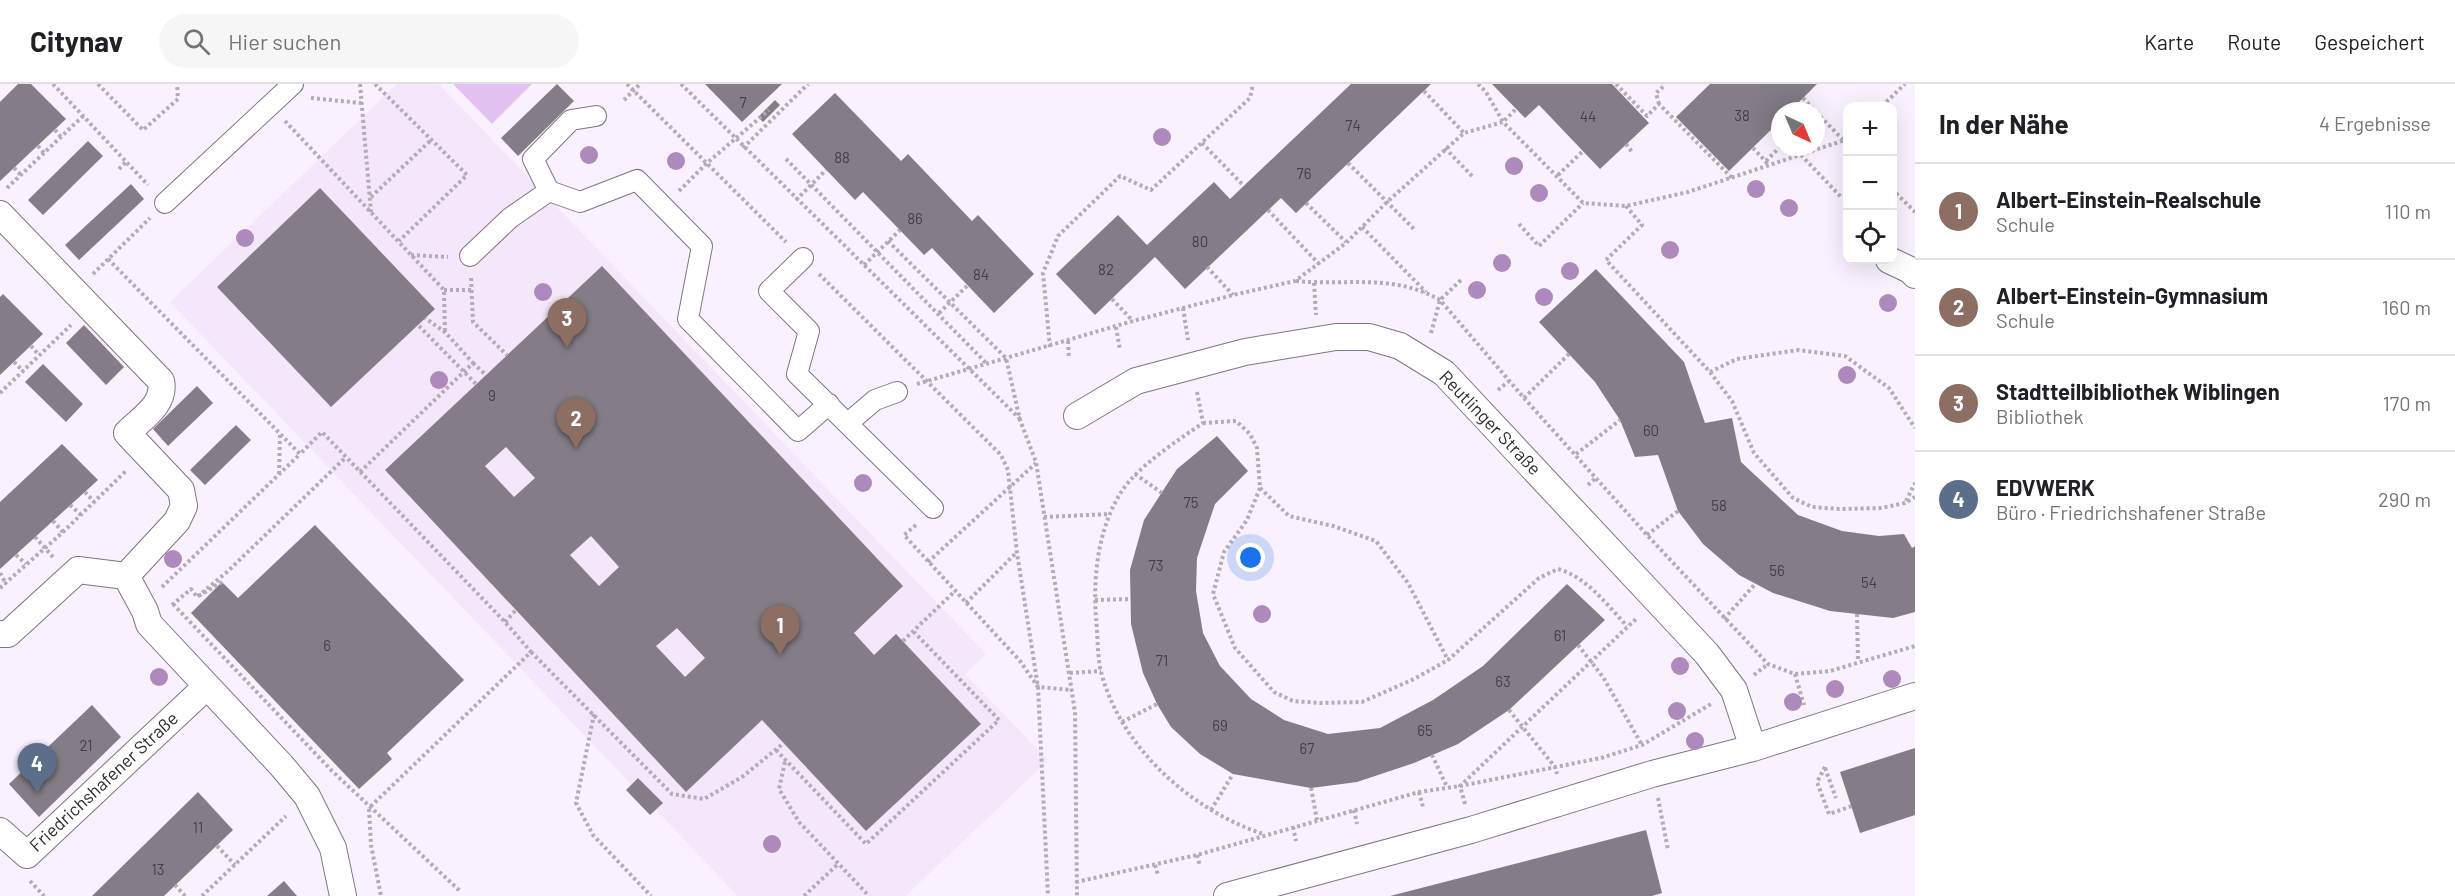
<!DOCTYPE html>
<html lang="de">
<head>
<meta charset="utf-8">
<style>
  :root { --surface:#fff; --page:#f6f6f6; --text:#202124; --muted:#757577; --line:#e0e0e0; --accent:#d93025 }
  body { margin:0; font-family:Barlow,sans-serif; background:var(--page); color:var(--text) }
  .controls { position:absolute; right:18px; top:18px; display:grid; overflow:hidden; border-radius:12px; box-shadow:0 6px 24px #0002 }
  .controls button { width:54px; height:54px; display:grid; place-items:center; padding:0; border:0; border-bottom:2px solid var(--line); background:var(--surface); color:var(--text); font:30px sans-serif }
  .compass { position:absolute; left:1771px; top:18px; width:54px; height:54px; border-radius:50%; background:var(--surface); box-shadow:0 6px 24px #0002; rotate:136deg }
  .you { position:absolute; left:1251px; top:474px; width:21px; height:21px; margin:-15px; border:4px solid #fff; border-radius:50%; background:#1a73e8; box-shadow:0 0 0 9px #1a73e833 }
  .badge { display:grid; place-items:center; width:39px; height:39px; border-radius:50%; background:var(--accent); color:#fff; font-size:20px; font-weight:700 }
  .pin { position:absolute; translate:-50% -50px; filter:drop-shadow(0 2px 3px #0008) }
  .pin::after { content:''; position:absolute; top:32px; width:21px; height:18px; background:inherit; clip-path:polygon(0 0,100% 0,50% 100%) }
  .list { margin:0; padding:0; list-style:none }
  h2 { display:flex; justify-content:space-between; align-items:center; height:78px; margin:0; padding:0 24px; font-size:26px }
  h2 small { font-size:20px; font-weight:400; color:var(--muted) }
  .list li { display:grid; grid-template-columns:39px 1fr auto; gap:18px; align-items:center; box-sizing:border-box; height:96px; padding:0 24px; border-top:2px solid var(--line) }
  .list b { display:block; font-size:22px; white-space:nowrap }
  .list p { margin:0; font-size:20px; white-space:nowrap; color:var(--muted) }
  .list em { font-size:20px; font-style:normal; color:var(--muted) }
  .icon { flex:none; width:33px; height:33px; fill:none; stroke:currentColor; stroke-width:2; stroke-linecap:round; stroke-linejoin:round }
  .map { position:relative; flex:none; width:1915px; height:812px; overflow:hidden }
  header { display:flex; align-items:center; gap:36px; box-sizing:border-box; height:84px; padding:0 30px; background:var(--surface); border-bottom:2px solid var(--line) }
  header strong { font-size:28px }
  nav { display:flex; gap:33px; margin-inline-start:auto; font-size:21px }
  .search { width:420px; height:54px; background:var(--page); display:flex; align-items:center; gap:15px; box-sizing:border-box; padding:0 21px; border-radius:33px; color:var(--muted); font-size:22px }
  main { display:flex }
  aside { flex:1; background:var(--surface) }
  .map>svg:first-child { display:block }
</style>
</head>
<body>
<header>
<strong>Citynav</strong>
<div class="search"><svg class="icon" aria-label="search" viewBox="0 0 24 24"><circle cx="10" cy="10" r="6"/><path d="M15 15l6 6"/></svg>Hier suchen</div>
<nav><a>Karte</a><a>Route</a><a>Gespeichert</a></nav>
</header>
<main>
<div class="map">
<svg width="1915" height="812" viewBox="0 0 1915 812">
  <rect width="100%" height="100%" fill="#f9f1fd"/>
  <path fill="#f4e7fa" d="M 397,0 L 439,0 L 986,570 L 965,590 L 1048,676 L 906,812 L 738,812 L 170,218 Z"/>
  <path fill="#e2c1f0" d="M 453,0 L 532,0 L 492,40 Z"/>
  <path fill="#847d87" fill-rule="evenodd" d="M 18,0 L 31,0 L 66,35 L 0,97 L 0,18 Z
    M 557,0 L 574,17 L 518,72 L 501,54 Z
    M 705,0 L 782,0 L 742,38 Z
    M 1351,0 L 1431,0 L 1296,129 L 1281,114 L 1185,205 L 1155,173 L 1095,231 L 1056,190 L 1118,131 L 1147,161 L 1214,98 L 1230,115 Z
    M 1492,0 L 1612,0 L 1649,39 L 1600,85 L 1539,21 L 1525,34 Z
    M 1710,0 L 1817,0 L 1790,27 L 1780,27 L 1780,37 L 1729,87 L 1676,33 Z
    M 835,9 L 901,77 L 908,70 L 972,137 L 978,131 L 1034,190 L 994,229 L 932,164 L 924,171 L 863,108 L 855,116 L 792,50 Z
    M 775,16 L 780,21 L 763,38 L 758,33 Z
    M 88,57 L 103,72 L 43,131 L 28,116 Z
    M 131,100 L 144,115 L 79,176 L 65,161 Z
    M 320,104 L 435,225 L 331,323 L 217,203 Z
    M 602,182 L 903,502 L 854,549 L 874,571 L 896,550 L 981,640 L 866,747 L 762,636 L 686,708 L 385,386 ZM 506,363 L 535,394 L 514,413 L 485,382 ZM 591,452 L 619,483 L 599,502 L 570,471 ZM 677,544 L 705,574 L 685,593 L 656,562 Z
    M 1596,185 L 1684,278 L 1705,339 L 1732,334 L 1741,378 L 1798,431 L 1842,447 L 1879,452 L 1904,450 L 1912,464 L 1915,462 L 1915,528 L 1893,534 L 1830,527 L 1773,509 L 1739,491 L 1703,460 L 1678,427 L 1658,371 L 1635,373 L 1620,336 L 1595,298 L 1539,238 Z
    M 3,210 L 43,250 L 0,291 L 0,213 Z
    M 84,241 L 124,283 L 106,301 L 66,259 Z
    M 43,280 L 83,320 L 66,338 L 25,298 Z
    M 197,302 L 213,319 L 168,362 L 153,345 Z
    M 236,341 L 251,356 L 205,401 L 190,386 Z
    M 1217,352 L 1248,387 L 1215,420 L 1197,474 L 1196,507 L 1203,549 L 1220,582 L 1251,615 L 1284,636 L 1328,650 L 1380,644 L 1433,616 L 1483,582 L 1567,500 L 1605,536 L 1509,626 L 1458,660 L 1414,679 L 1357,698 L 1311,704 L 1233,690 L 1200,670 L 1171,643 L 1157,620 L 1143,589 L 1131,540 L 1130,486 L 1144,436 L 1177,385 Z
    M 62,360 L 98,396 L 0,485 L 0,418 Z
    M 315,441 L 464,596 L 387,669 L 392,675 L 359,705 L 191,529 L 222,498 L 238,514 Z
    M 92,621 L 121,653 L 39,733 L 9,700 Z
    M 1915,664 L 1915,731 L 1860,749 L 1840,688 Z
    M 638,694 L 663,719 L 650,731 L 626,706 Z
    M 198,708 L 233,746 L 164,812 L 92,812 Z
    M 1646,746 L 1662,809 L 1652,812 L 1390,812 Z
    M 284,797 L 297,812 L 267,812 Z"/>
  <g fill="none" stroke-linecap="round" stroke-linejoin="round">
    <g stroke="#7e7681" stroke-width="22">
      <path id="pedestrian" d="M 549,107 L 580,118 L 637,96 L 702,162 L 688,235 L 798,347 L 829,320
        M 165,119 L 293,0
        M 470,172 L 510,134 L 549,107 L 533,75 L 571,36 L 596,32
        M 803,174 L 769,207 L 809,247 L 797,290 L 933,424
        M 848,339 L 875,316 L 897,308"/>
    </g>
    <g stroke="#7e7681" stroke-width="28">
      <path id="minor" d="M 0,130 L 161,297 C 166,320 142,334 127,349 L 181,406 L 184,422 L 177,437 L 126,492
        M 1889,176 L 1910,186 L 1915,191
        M 1077,332 L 1136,297 L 1245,268 L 1336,253 L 1369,253 L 1400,262 L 1444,289 L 1707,570 L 1734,606 L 1753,664
        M 126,492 L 145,527 L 149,540 L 281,681 L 307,712 L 333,764 L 343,812
        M 0,550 L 8,550 L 78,486 L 126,492
        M 0,747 L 27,771 L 207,602
        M 1227,812 L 1471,746 L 1652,690 L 1753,664 L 1915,612"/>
    </g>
    <path stroke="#b2acb5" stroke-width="4" stroke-dasharray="3 3" stroke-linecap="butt" d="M 53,0 L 148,101
      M 98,0 L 143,46 L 178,15 L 177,0
      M 360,0 L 371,128
      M 375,0 L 467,91 L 399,157
      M 627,0 L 786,158
      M 681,0 L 1020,335
      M 1478,0 L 1486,8 L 1503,38 L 1516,25
      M 1616,0 L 1647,32 L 1659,20 L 1732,94
      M 1424,7 L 1464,49
      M 311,14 L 361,19
      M 1803,14 L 1815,27
      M 624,16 L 640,0
      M 1659,20 L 1656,9 L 1664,2 L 1663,0
      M 1882,22 L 1905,0
      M 1816,28 L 1848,61
      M 285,37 L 444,206 L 445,248
      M 55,46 L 61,53
      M 1202,59 L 1244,102
      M 1626,60 L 1632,68
      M 38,62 L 44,69
      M 743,64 L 808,0
      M 1445,64 L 1472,92
      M 1753,64 L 1769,81
      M 1801,71 L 1842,114
      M 786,75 L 987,280
      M 1766,77 L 1780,63
      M 1348,79 L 1416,147
      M 14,84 L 21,91
      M 119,85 L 126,78
      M 1558,91 L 1583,67
      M 7,104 L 83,32
      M 1892,105 L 1915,128
      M 679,107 L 707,79 L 769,26
      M 371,113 L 431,56
      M 796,116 L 826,86
      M 1306,119 L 1346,158
      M 1626,122 L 1642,141 L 1606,176 L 1710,288 L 1732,317 L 1754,369 L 1793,414 L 1812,423 L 1839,425 L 1881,424 L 1905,419 L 1915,413
      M 1268,126 L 1319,180
      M 1519,140 L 1539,162 L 1583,119
      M 1362,143 L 1426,208
      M 888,157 L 1006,274 L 1020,336 L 1036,378 L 1075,628 L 1077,812
      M 411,171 L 448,173
      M 108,175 L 300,370 L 322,348 L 505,538 L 531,568 L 369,724 L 371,761 L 381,812
      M 864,181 L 900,146
      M 1207,183 L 1233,211
      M 93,190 L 150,134
      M 819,190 L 1001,371 L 1008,386 L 1017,469 L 1038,603 L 1048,812
      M 471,194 L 473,238 L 507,271
      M 1296,197 C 1347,202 1393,189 1440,216 L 1524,314 L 1647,451 L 1768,580 L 1795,590 L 1830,587 L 1915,562
      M 1314,199 L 1316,231
      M 444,206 L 472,206
      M 1112,215 L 1133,237
      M 1183,224 L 1188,256
      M 939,229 L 967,202
      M 1116,243 L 1120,266
      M 1431,249 L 1440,216 L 1462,195
      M 1068,257 L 1069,275
      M 31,262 L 39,271
      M 1050,263 L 1043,189 L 1058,152 L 1120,92 L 1151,106 L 1250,14 L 1253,0
      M 14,278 L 23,287
      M 473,279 L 486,291
      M 1710,288 L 1737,275 L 1798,266 L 1845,272 L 1889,304 L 1915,344
      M 917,300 L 1133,237 L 1233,211 L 1295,197 L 1346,159 L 1386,119 L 1464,49 L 1503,38 L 1583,119 L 1626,122 L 1688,108 L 1848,55
      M 1498,306 L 1509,297
      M 1197,308 L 1203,339 C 1177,357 1136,383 1120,410 C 1098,446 1093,492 1096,534 C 1098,551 1097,571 1101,588 C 1121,664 1191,726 1263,750
      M 0,309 L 71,241
      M 1524,314 L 1569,270
      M 1203,339 L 1236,337 L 1250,350 L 1257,364 L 1260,404 L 1247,436 L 1224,468 L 1213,510 L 1235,564 L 1274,608 L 1293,617 L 1320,619 L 1362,618 L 1414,595 L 1448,576 L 1539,494 L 1558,485 C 1587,493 1607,521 1627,542
      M 1576,370 L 1620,336
      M 360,388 L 473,279 L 445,248 L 425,234
      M 279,390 L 280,350
      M 1135,390 L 1162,409
      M 1588,401 L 1597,393
      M 1260,404 L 1289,432 L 1333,442 L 1376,457 L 1408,499 L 1448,576
      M 85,408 L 94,418
      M 1906,417 L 1915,399
      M 70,421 L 81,431
      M 1044,433 L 1110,430
      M 53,437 L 63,448
      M 916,441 L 904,451 L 1020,577 L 1038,603 L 1072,606
      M 1647,451 L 1678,427
      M 35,453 L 53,473
      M 16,471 L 26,480
      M 928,478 L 1036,379
      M 0,489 L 6,500
      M 222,498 L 197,513 L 227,488 L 346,373
      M 162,503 L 300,370
      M 0,504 L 63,448 L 127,386
      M 1095,516 L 1131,515
      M 966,519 L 1016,469
      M 173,520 L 332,687 L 461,808
      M 172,521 L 191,505 L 197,513
      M 1857,530 L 1858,578
      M 1724,535 L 1756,499
      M 505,538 L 516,526
      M 903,557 L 955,507
      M 1578,561 L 1603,593 L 1642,661
      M 531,568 L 672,710 L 704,715 L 742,693 L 784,659
      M 1070,589 L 1101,587
      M 1795,590 L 1804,621
      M 1754,591 L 1768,580
      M 1509,626 L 1555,683 L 1557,690
      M 594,630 L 576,719 L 593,751 L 651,812
      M 1122,638 L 1157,620
      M 776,666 L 866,760 L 999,636 L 914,548
      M 1432,671 L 1447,703
      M 785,678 L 779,705 L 799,738 L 869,812
      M 1825,683 L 1817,698 L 1829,730 L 1852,722
      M 1825,684 L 1836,714
      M 1311,704 L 1317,736
      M 1419,708 L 1423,723
      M 1658,714 L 1668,766
      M 1465,720 L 1460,702 L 1637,534
      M 1211,726 L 1233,690
      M 1354,726 L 1357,740
      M 1293,743 L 1296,757
      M 217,762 L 235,781
      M 1197,771 L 1200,782
      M 1155,781 L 1158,791
      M 30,797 L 44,812
      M 1076,798 L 1197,771 L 1419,708 L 1460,702 L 1601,674 L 1642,661 L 1711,620
      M 175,801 L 185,812
      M 202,812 L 286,732
      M 804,812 L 838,780"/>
    <use href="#pedestrian" stroke="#fff" stroke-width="20"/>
    <use href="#minor" stroke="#fff" stroke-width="26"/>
    <path stroke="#b2acb5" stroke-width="4" stroke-dasharray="3 3" stroke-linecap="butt" d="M 419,242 L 476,300"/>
  </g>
  <g fill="#ae89bb">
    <circle cx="1162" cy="53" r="9"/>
    <circle cx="589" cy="71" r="9"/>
    <circle cx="676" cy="77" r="9"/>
    <circle cx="1514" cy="82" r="9"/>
    <circle cx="1756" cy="105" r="9"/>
    <circle cx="1539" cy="109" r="9"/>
    <circle cx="1789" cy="124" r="9"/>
    <circle cx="245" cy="154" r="9"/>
    <circle cx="1670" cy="166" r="9"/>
    <circle cx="1502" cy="179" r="9"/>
    <circle cx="1570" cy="187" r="9"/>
    <circle cx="1477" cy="206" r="9"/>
    <circle cx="543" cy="208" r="9"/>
    <circle cx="1544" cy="213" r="9"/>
    <circle cx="1888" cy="219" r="9"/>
    <circle cx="1847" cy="291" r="9"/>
    <circle cx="439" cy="296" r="9"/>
    <circle cx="863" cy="399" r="9"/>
    <circle cx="173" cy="475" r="9"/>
    <circle cx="1262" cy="530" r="9"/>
    <circle cx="1680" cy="582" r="9"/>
    <circle cx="159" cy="593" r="9"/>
    <circle cx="1892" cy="595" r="9"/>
    <circle cx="1835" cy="605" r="9"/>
    <circle cx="1793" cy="618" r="9"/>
    <circle cx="1677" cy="627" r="9"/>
    <circle cx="1695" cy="657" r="9"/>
    <circle cx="772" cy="760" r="9"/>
  </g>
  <g text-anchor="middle" stroke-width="4.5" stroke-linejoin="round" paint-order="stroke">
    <g font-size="15" fill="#433f44">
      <text x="743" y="24">7</text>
      <text x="1742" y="37">38</text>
      <text x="1588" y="38">44</text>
      <text x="1353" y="47">74</text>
      <text x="842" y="79">88</text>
      <text x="1304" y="95">76</text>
      <text x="915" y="140">86</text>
      <text x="1200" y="163">80</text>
      <text x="1106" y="191">82</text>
      <text x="981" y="196">84</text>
      <text x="492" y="317">9</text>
      <text x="1651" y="352">60</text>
      <text x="1191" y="424">75</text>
      <text x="1719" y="427">58</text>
      <text x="1156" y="487">73</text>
      <text x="1777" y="492">56</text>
      <text x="1869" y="504">54</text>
      <text x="1560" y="557">61</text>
      <text x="327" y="567">6</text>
      <text x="1162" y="582">71</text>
      <text x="1503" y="603">63</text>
      <text x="1220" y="647">69</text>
      <text x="1425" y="652">65</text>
      <text x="86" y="667">21</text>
      <text x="1307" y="670">67</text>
      <text x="198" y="749">11</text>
      <text x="158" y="791">13</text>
    </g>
    <g font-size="18" fill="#2d2a2e" stroke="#fff">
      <text transform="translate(1490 339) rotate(46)" y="6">Reutlinger Straße</text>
      <text transform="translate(104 698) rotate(-43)" y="6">Friedrichshafener Straße</text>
    </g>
  </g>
</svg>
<div class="controls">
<button>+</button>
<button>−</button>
<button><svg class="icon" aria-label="locate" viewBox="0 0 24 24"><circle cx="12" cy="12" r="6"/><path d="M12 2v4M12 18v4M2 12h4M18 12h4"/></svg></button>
</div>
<svg class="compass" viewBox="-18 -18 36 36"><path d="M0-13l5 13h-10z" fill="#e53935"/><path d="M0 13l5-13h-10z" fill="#757577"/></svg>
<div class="you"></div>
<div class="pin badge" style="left:780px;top:571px;background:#8d6e63">1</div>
<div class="pin badge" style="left:576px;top:364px;background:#8d6e63">2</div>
<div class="pin badge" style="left:567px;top:264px;background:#8d6e63">3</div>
<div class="pin badge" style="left:37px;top:709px;background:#5c6f8a">4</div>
</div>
<aside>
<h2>In der Nähe<small>4 Ergebnisse</small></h2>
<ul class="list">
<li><span class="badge" style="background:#8d6e63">1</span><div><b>Albert-Einstein-Realschule</b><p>Schule</p></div><em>110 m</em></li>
<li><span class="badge" style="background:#8d6e63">2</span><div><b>Albert-Einstein-Gymnasium</b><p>Schule</p></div><em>160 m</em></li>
<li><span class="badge" style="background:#8d6e63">3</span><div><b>Stadtteilbibliothek Wiblingen</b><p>Bibliothek</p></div><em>170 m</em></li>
<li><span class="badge" style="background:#5c6f8a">4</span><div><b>EDVWERK</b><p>Büro · Friedrichshafener Straße</p></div><em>290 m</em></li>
</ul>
</aside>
</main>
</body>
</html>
